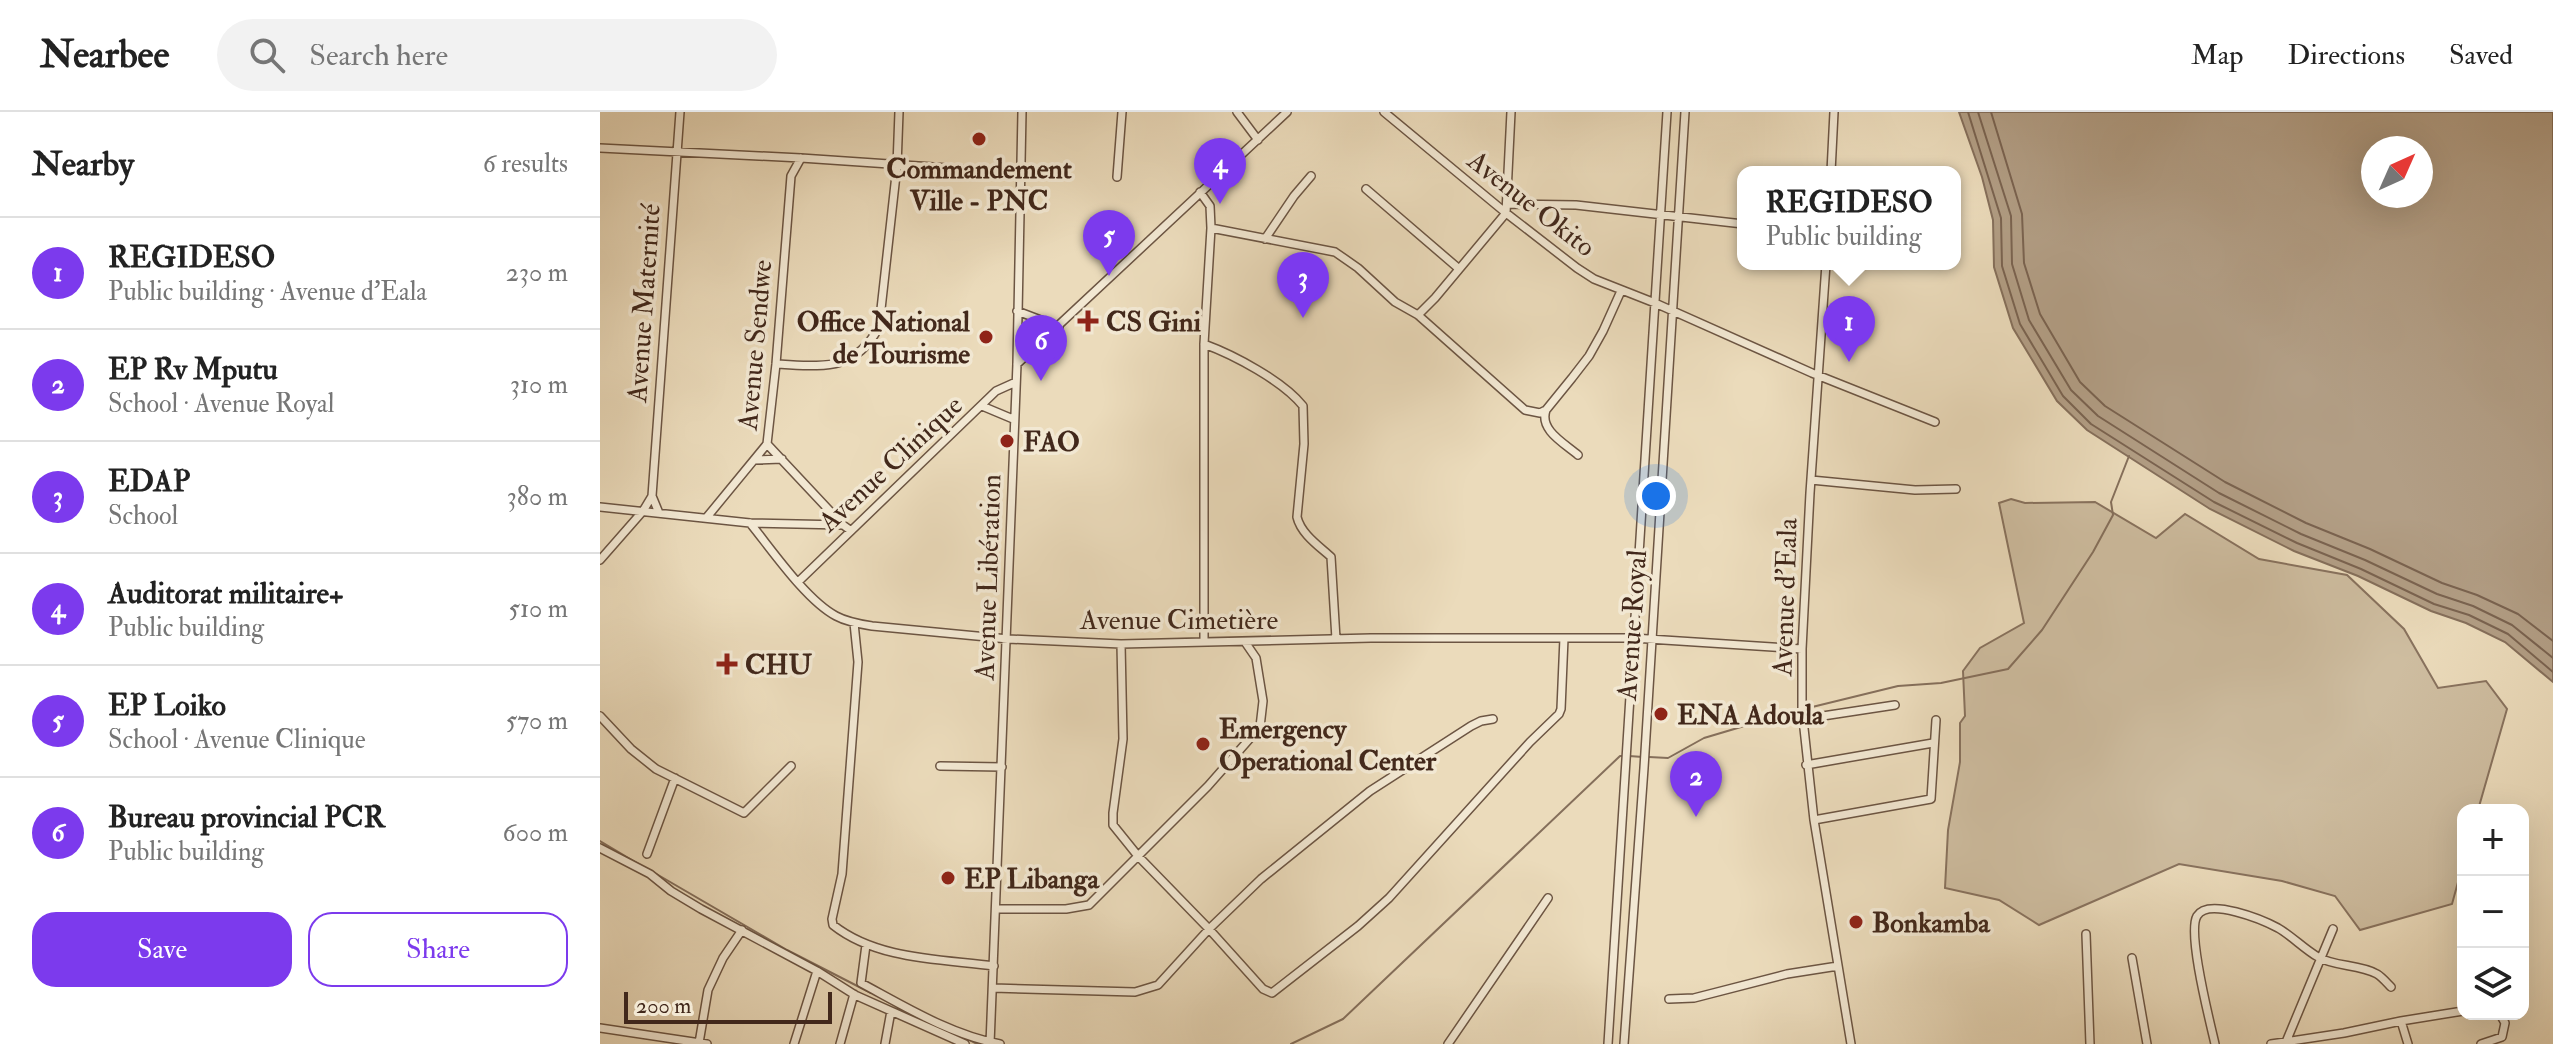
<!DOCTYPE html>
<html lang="en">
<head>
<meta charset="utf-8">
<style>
  :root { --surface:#fff; --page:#f2f2f2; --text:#222; --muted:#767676; --line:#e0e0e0; --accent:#7c3aed }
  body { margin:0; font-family:"IM FELL Double Pica",serif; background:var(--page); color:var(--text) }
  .controls { position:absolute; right:24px; bottom:24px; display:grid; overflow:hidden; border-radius:16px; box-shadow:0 8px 32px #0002 }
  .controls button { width:72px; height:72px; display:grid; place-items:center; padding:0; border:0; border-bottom:2px solid var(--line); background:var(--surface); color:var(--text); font:40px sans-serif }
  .compass { position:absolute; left:1761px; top:24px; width:72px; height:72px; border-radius:50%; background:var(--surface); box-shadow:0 8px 32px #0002; rotate:45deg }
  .scale { position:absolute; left:24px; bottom:20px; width:208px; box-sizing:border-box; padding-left:8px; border:4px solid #42281b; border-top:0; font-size:22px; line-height:28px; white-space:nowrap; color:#42281b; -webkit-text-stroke:6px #f2e8d3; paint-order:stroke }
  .you { position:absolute; left:1056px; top:384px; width:28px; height:28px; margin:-20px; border:6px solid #fff; border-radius:50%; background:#1a73e8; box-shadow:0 0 0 12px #1a73e833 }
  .badge { display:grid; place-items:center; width:52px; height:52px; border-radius:50%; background:var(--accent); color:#fff; font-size:26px; font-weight:700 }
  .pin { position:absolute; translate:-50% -66px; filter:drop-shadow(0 2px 4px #0008) }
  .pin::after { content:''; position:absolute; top:42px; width:28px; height:24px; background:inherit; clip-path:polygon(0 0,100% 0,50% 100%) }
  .popup { position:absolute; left:1137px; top:54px; width:224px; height:104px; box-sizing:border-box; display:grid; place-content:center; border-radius:16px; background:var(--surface); filter:drop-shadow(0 2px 6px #0005); font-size:26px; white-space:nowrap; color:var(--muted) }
  .popup b { font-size:30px; color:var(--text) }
  .popup::after { content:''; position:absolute; left:50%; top:100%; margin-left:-16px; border:16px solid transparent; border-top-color:var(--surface) }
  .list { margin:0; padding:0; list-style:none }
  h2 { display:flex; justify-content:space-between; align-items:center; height:104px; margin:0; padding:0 32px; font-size:34px }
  h2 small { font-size:26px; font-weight:400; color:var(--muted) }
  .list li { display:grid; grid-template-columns:52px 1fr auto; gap:24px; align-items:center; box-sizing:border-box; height:112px; padding:0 32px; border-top:2px solid var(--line) }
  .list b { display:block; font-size:30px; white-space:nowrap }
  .list p { margin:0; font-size:26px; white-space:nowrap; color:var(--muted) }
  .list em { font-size:26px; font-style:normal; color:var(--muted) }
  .actions { display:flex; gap:16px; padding:24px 32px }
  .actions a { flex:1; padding:18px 0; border:2px solid var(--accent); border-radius:24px; text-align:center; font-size:28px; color:var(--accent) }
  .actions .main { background:var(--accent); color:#fff }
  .icon { flex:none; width:44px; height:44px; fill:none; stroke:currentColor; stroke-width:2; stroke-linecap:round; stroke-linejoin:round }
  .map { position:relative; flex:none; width:1953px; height:932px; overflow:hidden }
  header { display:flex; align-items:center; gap:48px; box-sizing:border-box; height:112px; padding:0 40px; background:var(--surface); border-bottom:2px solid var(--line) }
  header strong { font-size:38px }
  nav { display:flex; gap:44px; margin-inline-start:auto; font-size:28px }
  .search { width:560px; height:72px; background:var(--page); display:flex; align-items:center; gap:20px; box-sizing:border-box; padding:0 28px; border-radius:44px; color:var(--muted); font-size:30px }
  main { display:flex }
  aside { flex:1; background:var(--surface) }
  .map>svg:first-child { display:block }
</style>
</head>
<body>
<header>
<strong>Nearbee</strong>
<div class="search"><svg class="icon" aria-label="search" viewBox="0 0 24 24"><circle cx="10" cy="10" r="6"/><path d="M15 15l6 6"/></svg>Search here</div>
<nav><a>Map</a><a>Directions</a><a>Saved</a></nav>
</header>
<main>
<aside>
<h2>Nearby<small>6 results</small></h2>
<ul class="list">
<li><span class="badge">1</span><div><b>REGIDESO</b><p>Public building · Avenue d'Eala</p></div><em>230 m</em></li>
<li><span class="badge">2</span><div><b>EP Rv Mputu</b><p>School · Avenue Royal</p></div><em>310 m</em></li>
<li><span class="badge">3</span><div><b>EDAP</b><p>School</p></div><em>380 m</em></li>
<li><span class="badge">4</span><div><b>Auditorat militaire+</b><p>Public building</p></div><em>510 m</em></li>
<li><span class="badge">5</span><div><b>EP Loiko</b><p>School · Avenue Clinique</p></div><em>570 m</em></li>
<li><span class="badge">6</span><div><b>Bureau provincial PCR</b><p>Public building</p></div><em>600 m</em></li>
</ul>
<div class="actions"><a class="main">Save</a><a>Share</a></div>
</aside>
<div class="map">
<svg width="1953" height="932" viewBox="0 0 1953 932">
  <rect width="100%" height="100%" fill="#ebdbbb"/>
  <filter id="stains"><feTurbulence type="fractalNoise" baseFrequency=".0025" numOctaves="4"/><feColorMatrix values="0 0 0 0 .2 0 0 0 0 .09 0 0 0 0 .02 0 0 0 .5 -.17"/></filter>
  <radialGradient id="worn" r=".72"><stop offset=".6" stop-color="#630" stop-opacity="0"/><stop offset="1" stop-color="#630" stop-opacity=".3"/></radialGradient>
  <path fill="#cebda0" stroke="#88725e" stroke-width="2" d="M 1411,387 L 1425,391 L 1495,390 L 1556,426 L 1585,402 L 1659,447 L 1747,463 L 1804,517 L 1838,576 L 1886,569 L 1907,597 L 1878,698 L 1863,698 L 1863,752 L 1852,792 L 1760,818 L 1735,784 L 1682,769 L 1579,752 L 1439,813 L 1399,788 L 1345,776 L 1348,718 L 1360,650 L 1360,611 L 1365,604 L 1363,559 L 1380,536 L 1424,511 L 1399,391 Z"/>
  <path fill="#b29e85" stroke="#856f5b" stroke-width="2" fill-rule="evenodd" d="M 1359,0 L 1953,0 L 1953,570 L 1905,530 L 1866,511 L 1831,499 L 1758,464 L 1694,439 L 1610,397 L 1487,318 L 1457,289 L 1413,216 L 1394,155 L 1393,108 L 1382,65 ZM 1773,36 L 1821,36 L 1821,84 L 1773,84 Z"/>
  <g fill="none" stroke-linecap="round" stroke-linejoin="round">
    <path stroke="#7a6350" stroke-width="2" d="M 1368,0 L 1401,106 L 1402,154 L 1420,212 L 1463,284 L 1491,312 L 1614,390 L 1697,431 L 1761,457 L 1834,492 L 1869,503 L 1908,522 L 1953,560
      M 1378,0 L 1411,104 L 1412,152 L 1429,208 L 1471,278 L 1498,304 L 1619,381 L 1701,422 L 1765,448 L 1837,482 L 1873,494 L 1912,513 L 1953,546
      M 1391,0 L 1422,102 L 1424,151 L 1440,202 L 1480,270 L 1505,294 L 1625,370 L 1706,411 L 1770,437 L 1842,471 L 1877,483 L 1918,502 L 1953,529"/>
    <path stroke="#856f5b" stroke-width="2" d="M 1204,597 L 1298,574 L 1341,571 L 1408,557 L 1442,518 L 1493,440 L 1513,403 L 1511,390 L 1529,344
      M 1029,644 L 1043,645
      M 1049,645 L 1068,646 L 1104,626 L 1198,598
      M 0,729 L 47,757
      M 53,760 L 187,838 L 271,881
      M 364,925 L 377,932
      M 691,932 L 743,907 L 1020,644 L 1023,644"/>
    <g stroke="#6c5543" stroke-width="10">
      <path id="minor" d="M 637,0 L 658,28
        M 784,0 L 906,101 L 977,156 L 994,167 L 1055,191 L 1212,261 L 1335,310
        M 0,36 L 201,46 L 421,61
        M 1231,60 L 1234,0
        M 517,65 L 522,0
        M 766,77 L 858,156
        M 600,80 L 610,94 L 611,116 L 604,232 L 604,530
        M 908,92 L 976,93 L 1143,112
        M 611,116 L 735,140 L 758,156 L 795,190 L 818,203 L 925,298 L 940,301 L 946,298 L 972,266 L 989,244 L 1003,219 L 1021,179
        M 665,127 L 694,84 L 711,64
        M 1226,152 L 1210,381 L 1202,537 L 1202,598 L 1214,708 L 1251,932
        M 417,199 L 459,215
        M 818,203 L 835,186 L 906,101 L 911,0
        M 604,232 C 634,243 683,269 703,294 L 704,332 L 697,405 C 701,422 719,434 731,445 L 736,527
        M 176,252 C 222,254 254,261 279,215 L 297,54 L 299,0
        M 417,252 L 687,0
        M 382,294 L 413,307
        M 946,298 C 939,318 964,331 978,343
        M 167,332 L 243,413
        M 154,348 L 182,347
        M 1211,368 L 1315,378 L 1356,377
        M 0,395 L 150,411 L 243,413 L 250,418
        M 59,401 L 52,384 L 80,0
        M 107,405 L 167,332 L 176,252 L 191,64 L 201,46
        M 150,411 C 172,438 206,488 236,504 C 247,510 259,512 272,514 L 408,527 L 521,532 L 771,526 L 1033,526 L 1202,537
        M 0,448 L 43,399 L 52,384
        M 198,470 L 396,279 L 416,270
        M 254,511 L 258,550 L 242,762 L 232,807 L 233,813 C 277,848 341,847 394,854
        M 521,532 L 523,627 L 513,701 L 513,713 L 538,744 L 609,817 L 663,877 L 672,881 L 758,814 L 789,786 L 930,630 L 959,602 L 961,597 L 964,526
        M 0,604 L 31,637 L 56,657 L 144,701 L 191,654
        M 1203,607 L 1295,593
        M 1206,653 L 1333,631
        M 340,654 L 402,655
        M 1214,708 L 1331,687 L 1336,608
        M 0,736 L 50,762 L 71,779 L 101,797 L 217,859 L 255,883 L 365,932
        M 47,742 L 75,666
        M 396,797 L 466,797 L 489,793 L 608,674 L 660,615 L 663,589 L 656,546 L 645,530
        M 1486,822 L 1490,932
        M 266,833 L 261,871 C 304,894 351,923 400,932
        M 1532,846 L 1547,932
        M 393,876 L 535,880 L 558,873 L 609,817 L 661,767 L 770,679 L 871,614 L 881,609 L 893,607
        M 1069,887 L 1094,886 L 1187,862 L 1238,854
        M 1801,909 L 1808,932
        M 0,916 L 107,932
        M 1686,930 L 1733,817
        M 99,931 L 108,878 L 123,846 L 142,818
        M 194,932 L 217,859
        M 240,932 L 254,882
        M 285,932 L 291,899
        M 390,932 L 417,252 L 422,0
        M 848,932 L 948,786
        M 1008,932 L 1067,0
        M 1024,932 L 1044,656 L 1085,0
        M 1615,932 C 1610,910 1587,821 1597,804 C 1608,785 1663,808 1678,816 C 1692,824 1704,837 1718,845 C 1735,855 1759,852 1777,862 C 1782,865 1787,871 1791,875
        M 1671,932 L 1744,921 L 1801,909 L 1863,899
        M 1881,932 L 1902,925 L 1905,911 L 1900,902"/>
    </g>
    <use href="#minor" stroke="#f2e8d3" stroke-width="7"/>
  </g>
  <g fill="#8f2418" stroke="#f2e8d3" stroke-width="3">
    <circle cx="379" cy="27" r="8"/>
    <path d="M484 197h8v8h8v8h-8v8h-8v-8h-8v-8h8z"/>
    <circle cx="386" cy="225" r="8"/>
    <circle cx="407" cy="329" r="8"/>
    <path d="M123 540h8v8h8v8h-8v8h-8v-8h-8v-8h8z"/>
    <circle cx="1061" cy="602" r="8"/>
    <circle cx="603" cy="632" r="8"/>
    <circle cx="348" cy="766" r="8"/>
    <circle cx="1256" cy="810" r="8"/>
  </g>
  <g text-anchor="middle" stroke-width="7" stroke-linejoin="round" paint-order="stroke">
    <g font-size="28" font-weight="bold" fill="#42281b" stroke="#f2e8d3" text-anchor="start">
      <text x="379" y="66" text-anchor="middle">Commandement<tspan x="379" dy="32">Ville - PNC</tspan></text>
      <text x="370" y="219" text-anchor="end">Office National<tspan x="370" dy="32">de Tourisme</tspan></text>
      <text x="506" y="219">CS Gini</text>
      <text x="423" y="339">FAO</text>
      <text x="145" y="562">CHU</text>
      <text x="1077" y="612">ENA Adoula</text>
      <text x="619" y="626">Emergency<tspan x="619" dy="32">Operational Center</tspan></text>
      <text x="364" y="776">EP Libanga</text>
      <text x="1272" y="820">Bonkamba</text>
    </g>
    <g font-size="28" fill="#42281b" stroke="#f2e8d3">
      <text transform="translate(932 91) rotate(38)" y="10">Avenue Okito</text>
      <text transform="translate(43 191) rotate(-86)" y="10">Avenue Maternité</text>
      <text transform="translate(154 233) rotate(-85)" y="10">Avenue Sendwe</text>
      <text transform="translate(290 351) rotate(-43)" y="10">Avenue Clinique</text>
      <text transform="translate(387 465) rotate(-88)" y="10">Avenue Libération</text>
      <text transform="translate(1184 485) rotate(-88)" y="10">Avenue d'Eala</text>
      <text x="579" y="517">Avenue Cimetière</text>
      <text transform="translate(1031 513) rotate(-86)" y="10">Avenue Royal</text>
    </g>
  </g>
  <rect width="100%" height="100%" filter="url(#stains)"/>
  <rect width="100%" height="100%" fill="url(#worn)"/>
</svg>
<div class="controls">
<button>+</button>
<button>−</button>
<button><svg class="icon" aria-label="layers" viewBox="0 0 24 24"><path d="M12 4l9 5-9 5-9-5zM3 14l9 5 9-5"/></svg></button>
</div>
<svg class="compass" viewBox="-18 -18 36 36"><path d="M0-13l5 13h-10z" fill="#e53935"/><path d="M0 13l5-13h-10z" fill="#767676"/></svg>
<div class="scale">200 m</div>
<div class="you"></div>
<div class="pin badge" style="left:1249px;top:250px">1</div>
<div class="popup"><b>REGIDESO</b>Public building</div>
<div class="pin badge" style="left:1096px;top:705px">2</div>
<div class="pin badge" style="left:703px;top:206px">3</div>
<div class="pin badge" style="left:620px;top:92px">4</div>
<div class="pin badge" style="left:509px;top:164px">5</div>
<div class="pin badge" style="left:441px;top:269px">6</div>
</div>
</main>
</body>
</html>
